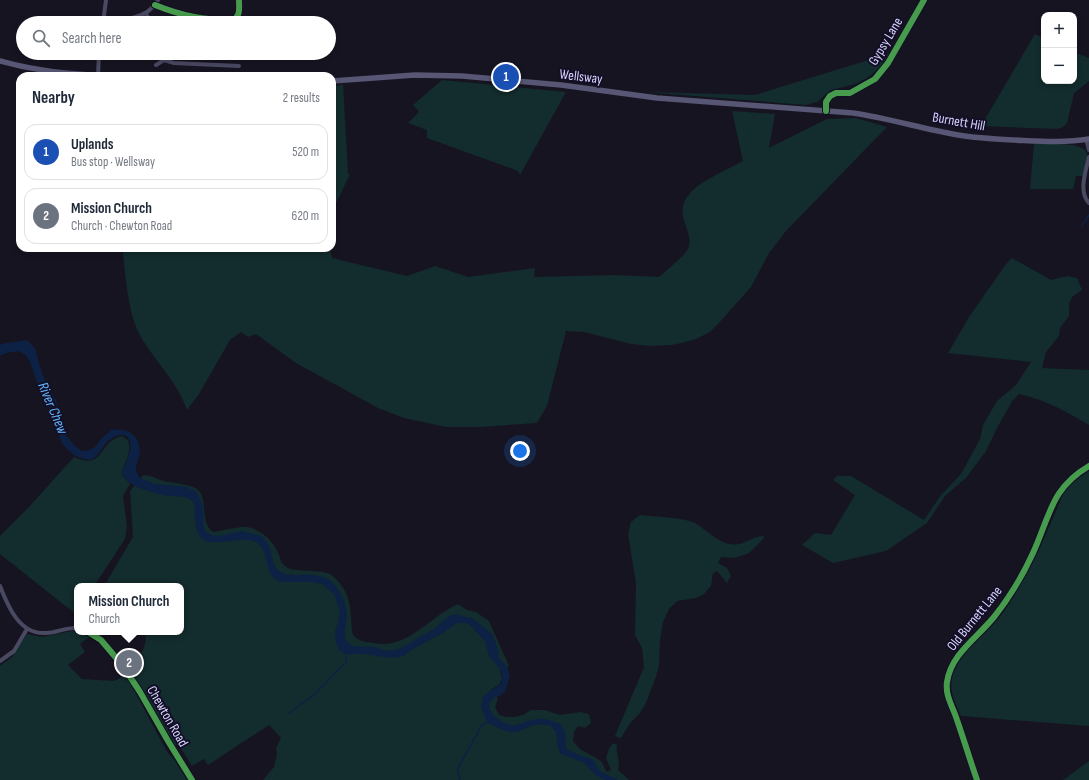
<!DOCTYPE html>
<html lang="en">
<head>
<meta charset="utf-8">
<style>
  :root { --surface:#fff; --page:#f2f2f3; --text:#1f2937; --muted:#747a83; --line:#e0e1e3; --accent:#9591b1 }
  body { margin:0; font-family:"Sofia Sans Condensed",sans-serif; background:var(--page); color:var(--text) }
  .controls { position:absolute; right:12px; top:12px; display:grid; overflow:hidden; border-radius:8px; box-shadow:0 2px 6px #0003 }
  .controls button { width:36px; height:36px; display:grid; place-items:center; padding:0; border:0; border-bottom:1px solid var(--line); background:var(--surface); color:var(--text); font:20px sans-serif }
  .you { position:absolute; left:520px; top:451px; width:14px; height:14px; margin:-10px; border:3px solid #fff; border-radius:50%; background:#1a73e8; box-shadow:0 0 0 6px #1a73e833 }
  .badge { display:grid; place-items:center; width:26px; height:26px; border-radius:50%; background:var(--accent); color:#fff; font-size:13px; font-weight:700 }
  .pin { position:absolute; translate:-50% -50%; border:2px solid #fff; box-shadow:0 1px 4px #0006 }
  .popup { position:absolute; left:74px; top:583px; width:110px; height:52px; box-sizing:border-box; display:grid; place-content:center; border-radius:8px; background:var(--surface); filter:drop-shadow(0 1px 3px #0005); font-size:13px; white-space:nowrap; color:var(--muted) }
  .popup b { font-size:15px; color:var(--text) }
  .popup::after { content:''; position:absolute; left:50%; top:100%; margin-left:-8px; border:8px solid transparent; border-top-color:var(--surface) }
  .list { margin:0; padding:0; list-style:none }
  h2 { display:flex; justify-content:space-between; align-items:center; height:52px; margin:0; padding:0 16px; font-size:17px }
  h2 small { font-size:13px; font-weight:400; color:var(--muted) }
  .list li { display:grid; grid-template-columns:26px 1fr auto; gap:12px; align-items:center; box-sizing:border-box; height:56px; margin:0 8px 8px; padding:0 8px; border:1px solid var(--line); border-radius:12px }
  .list b { display:block; font-size:15px; white-space:nowrap }
  .list p { margin:0; font-size:13px; white-space:nowrap; color:var(--muted) }
  .list em { font-size:13px; font-style:normal; color:var(--muted) }
  .icon { flex:none; width:22px; height:22px; fill:none; stroke:currentColor; stroke-width:2; stroke-linecap:round; stroke-linejoin:round }
  .map { position:relative; flex:none; width:1089px; height:780px; overflow:hidden }
  .search { position:absolute; background:var(--surface); box-shadow:0 2px 6px #0003; left:16px; top:16px; width:320px; height:44px; display:flex; align-items:center; gap:10px; box-sizing:border-box; padding:0 14px; border-radius:22px; color:var(--muted); font-size:15px }
  .panel { position:absolute; background:var(--surface); box-shadow:0 2px 6px #0003; left:16px; top:72px; width:320px; height:180px; border-radius:12px }
  .map>svg:first-child { display:block }
</style>
</head>
<body>
<div class="map">
<svg width="1089" height="780" viewBox="0 0 1089 780">
  <rect width="100%" height="100%" fill="#161421"/>
  <path fill="#132c2d" d="M 1035,34 L 1044,38 L 1044,81 L 1074,81 L 1074,52 L 1089,58 L 1089,81 L 1074,93 L 1067,123 L 1063,127 L 1057,129 L 981,126 Z
    M 891,53 L 883,65 L 867,78 L 855,84 L 831,90 L 817,102 L 806,105 L 645,92 L 755,95 Z
    M 442,80 L 566,92 L 520,175 L 518,171 L 427,138 L 427,130 L 408,123 L 419,112 L 413,105 Z
    M 343,84 L 348,174 L 350,174 L 332,212 L 333,87 Z
    M 732,111 L 775,114 L 769,148 L 827,119 L 856,118 L 887,127 L 786,231 L 769,253 L 751,287 L 718,324 L 710,332 L 696,339 L 682,343 L 671,345 L 651,346 L 631,344 L 584,332 L 566,331 L 547,406 L 537,423 L 481,427 L 446,427 L 404,418 L 378,408 L 296,363 L 256,334 L 248,337 L 241,332 L 230,340 L 199,394 L 187,410 C 177,381 156,363 141,337 C 128,315 126,279 123,253 L 121,248 L 330,248 L 332,258 L 407,276 L 435,266 L 468,277 L 535,268 L 534,277 L 616,275 L 659,277 C 665,272 685,255 688,249 C 696,230 669,215 692,191 C 706,178 727,170 743,161 Z
    M 1034,144 C 1044,144 1086,141 1087,154 C 1088,161 1084,170 1083,176 L 1076,176 L 1073,189 L 1030,189 Z
    M 1012,258 L 1051,280 L 1067,276 L 1077,278 L 1082,290 L 1072,297 L 1069,305 L 1069,316 L 1060,328 L 1059,336 L 1046,352 L 1042,368 L 1089,370 L 1089,425 C 1068,412 1043,399 1019,394 L 1013,400 L 998,426 L 986,451 L 966,478 L 945,496 L 927,523 L 886,551 L 833,563 L 802,545 L 815,533 L 831,535 L 855,495 L 833,480 L 837,476 L 851,476 L 924,520 L 941,495 L 961,474 L 980,439 L 983,425 L 997,401 L 1016,385 L 1031,362 L 948,353 L 969,317 L 1006,264 Z
    M 122,436 L 128,440 C 133,453 123,463 122,475 L 130,484 L 123,496 L 127,526 L 125,539 L 94,586 L 77,586 L 77,607 L 73,612 L 0,554 L 0,536 L 28,508 L 74,457 C 105,471 98,441 122,436 Z
    M 1089,471 L 1089,726 L 961,716 C 956,705 949,691 952,678 C 957,653 988,634 1002,614 C 1028,577 1046,536 1063,494 C 1071,482 1077,479 1089,471 Z
    M 143,475 C 150,475 157,479 164,481 C 173,483 190,484 197,489 C 199,490 200,492 201,494 C 207,506 201,524 213,532 C 222,531 241,526 248,527 C 265,531 278,546 281,562 C 283,564 286,567 288,568 C 298,572 325,569 333,576 C 352,594 350,607 352,631 C 353,638 359,640 365,642 C 374,643 384,645 392,643 C 416,638 435,614 458,604 L 467,610 L 476,612 L 489,621 L 509,666 L 500,670 L 502,679 L 500,684 L 491,690 L 498,698 L 495,707 L 499,715 L 507,717 L 514,717 L 523,715 L 531,710 L 545,710 L 560,715 L 580,712 L 589,714 L 591,723 L 585,728 L 578,726 L 574,732 L 573,741 L 580,749 L 601,761 L 607,772 L 611,770 L 606,758 L 609,749 L 613,743 L 617,745 C 615,754 621,759 618,770 L 629,780 L 263,780 L 274,767 L 277,754 L 276,748 L 281,738 L 269,725 L 208,765 L 204,759 L 192,766 L 178,744 L 174,746 L 133,676 L 142,668 L 141,666 L 144,664 L 139,657 C 144,649 147,642 145,632 L 181,632 L 181,586 L 104,586 L 133,537 L 130,491 Z
    M 640,515 C 655,517 682,517 695,523 C 705,529 718,542 729,544 C 744,547 751,536 764,536 L 763,539 L 749,553 L 735,558 L 721,557 L 718,563 L 727,568 L 731,576 L 727,583 L 717,571 L 713,573 L 711,586 L 704,594 L 696,598 L 677,601 L 669,609 L 663,622 L 660,640 L 659,665 L 656,677 L 645,705 L 640,713 L 630,723 L 621,738 L 615,736 L 644,667 L 642,648 L 635,635 L 636,583 L 628,534 L 631,522 Z
    M 72,631 L 81,632 L 91,636 L 80,644 L 85,652 L 68,665 L 82,679 L 114,681 L 126,675 L 167,752 L 175,761 L 187,780 L 0,780 L 0,666 L 12,657 L 27,634 L 42,637 Z
    M 1089,761 L 1089,780 L 1063,780 L 1066,778 Z"/>
  <path fill="#0d2144" d="M 25,340 L 28,341 L 35,348 L 40,367 L 47,385 L 56,400 L 61,424 L 66,435 L 75,446 L 82,451 L 89,450 L 95,447 L 102,438 L 111,430 C 128,427 140,435 140,453 C 139,459 136,464 136,469 C 136,473 139,475 140,478 L 155,484 L 189,487 L 190,490 L 192,489 L 197,492 L 203,506 L 204,529 C 208,534 212,537 218,535 L 220,536 L 241,531 L 262,536 L 269,545 L 274,565 L 278,570 L 287,575 L 291,574 C 297,577 302,574 308,575 C 313,575 322,576 326,578 C 339,585 347,603 347,617 C 347,623 344,629 345,635 C 345,639 347,643 351,645 C 358,648 368,646 375,647 C 378,648 381,649 384,650 C 399,653 411,642 423,635 C 427,633 430,631 434,629 C 447,619 450,609 468,618 L 471,617 L 492,634 L 497,646 L 499,658 L 507,667 L 510,675 L 505,692 L 499,696 L 495,697 L 489,703 C 489,709 492,715 497,718 C 517,733 519,720 538,719 C 549,718 550,722 559,723 L 565,731 L 566,747 L 568,750 L 584,757 L 592,759 L 600,771 L 614,778 L 618,777 L 616,779 L 617,780 L 605,780 L 597,776 L 584,763 L 561,754 L 558,748 L 556,732 L 550,725 C 545,725 539,724 534,725 C 527,727 521,732 513,732 C 503,732 495,726 487,722 L 481,707 L 483,697 L 490,691 L 500,685 L 502,682 L 502,675 L 500,669 L 489,656 L 485,641 L 470,625 L 466,623 L 457,623 L 443,633 L 411,650 L 404,656 L 391,658 L 363,654 L 346,654 L 339,650 L 336,642 L 335,631 L 338,623 L 340,611 L 334,594 L 322,584 L 312,582 L 279,582 C 276,579 272,577 270,573 C 266,563 267,550 257,543 C 239,531 201,558 196,526 C 195,519 194,512 195,505 C 188,493 175,498 164,495 C 154,493 125,486 122,473 C 125,465 140,435 121,435 C 116,435 110,439 107,442 C 100,450 99,456 90,460 L 80,458 L 74,455 L 67,449 L 62,443 L 52,420 L 48,400 L 38,385 L 30,362 L 26,355 L 18,351 L 6,353 L 0,356 L 0,345 C 8,341 17,343 25,340 Z"/>
  <g fill="none" stroke-linecap="round" stroke-linejoin="round">
    <path stroke="#0d2144" stroke-width="1.5" d="M 1082,226 L 1089,215
      M 289,713 L 315,694 L 346,662 L 346,653
      M 460,780 L 457,770 L 482,725 L 487,722"/>
    <path stroke="#4a4962" stroke-width="4" d="M 155,5 C 182,16 204,20 232,20 C 241,17 239,8 239,0
      M 146,14 L 152,23
      M 103,19 C 123,20 147,20 158,0
      M 103,23 L 106,0
      M 160,53 L 164,60 L 174,63 L 239,66
      M 156,65 L 164,60
      M 98,76 L 99,53
      M 826,111 L 826,102 L 830,96 L 836,93 L 850,93 L 875,79 L 888,63 L 924,0
      M 1086,139 L 1089,150
      M 1089,157 C 1086,170 1078,192 1089,203
      M 0,586 C 8,607 20,635 46,633 C 57,633 66,627 77,628
      M 88,632 L 101,640 L 123,666 L 140,692 L 168,741 L 192,780
      M 0,661 L 14,651 L 27,629
      M 977,780 C 970,760 964,740 957,720 C 953,707 945,696 947,682 C 951,654 977,638 994,617 C 1009,598 1023,575 1033,553 C 1050,516 1051,488 1089,466"/>
    <path stroke="#575674" stroke-width="5.5" d="M 0,61 C 73,82 151,75 226,75 L 240,76
      M 332,81 L 415,75 L 462,76 L 561,85 L 657,98 L 853,113 C 888,118 923,129 958,135 C 976,138 994,139 1013,140 C 1038,141 1064,143 1089,139"/>
    <g stroke="#130f26" stroke-width="8">
      <path id="cycleway" d="M 155,5 C 182,16 204,20 232,20 C 241,17 239,8 239,0
        M 826,111 L 826,102 L 830,96 L 836,93 L 850,93 L 875,79 L 888,63 L 924,0
        M 88,632 L 101,640 L 123,666 L 140,692 L 168,741 L 192,780
        M 977,780 C 970,760 964,740 957,720 C 953,707 945,696 947,682 C 951,654 977,638 994,617 C 1009,598 1023,575 1033,553 C 1050,516 1051,488 1089,466"/>
    </g>
    <use href="#cycleway" stroke="#469c4c" stroke-width="6"/>
  </g>
  <g text-anchor="middle" stroke-width="4" stroke-linejoin="round" paint-order="stroke">
    <g font-size="14" fill="#d9d4ff" stroke="#130f26">
      <text transform="translate(885 41) rotate(-59)" y="5">Gypsy Lane</text>
      <text transform="translate(581 76) rotate(7)" y="5">Wellsway</text>
      <text transform="translate(959 121) rotate(10)" y="5">Burnett Hill</text>
      <text transform="translate(974 618) rotate(-51)" y="5">Old Burnett Lane</text>
      <text transform="translate(168 716) rotate(60)" y="5">Chewton Road</text>
    </g>
    <g font-size="15" font-style="italic" fill="#62b6ff" stroke="#130f26">
      <text transform="translate(53 408) rotate(67)" y="5">River Chew</text>
    </g>
  </g>
</svg>
<div class="controls">
<button>+</button>
<button>−</button>
</div>
<div class="you"></div>
<div class="pin badge" style="left:506px;top:77px;background:#1a4fb4">1</div>
<div class="pin badge" style="left:129px;top:663px;background:#6b7280">2</div>
<div class="popup"><b>Mission Church</b>Church</div>
<div class="search"><svg class="icon" aria-label="search" viewBox="0 0 24 24"><circle cx="10" cy="10" r="6"/><path d="M15 15l6 6"/></svg>Search here</div>
<section class="panel">
<h2>Nearby<small>2 results</small></h2>
<ul class="list">
<li><span class="badge" style="background:#1a4fb4">1</span><div><b>Uplands</b><p>Bus stop · Wellsway</p></div><em>520 m</em></li>
<li><span class="badge" style="background:#6b7280">2</span><div><b>Mission Church</b><p>Church · Chewton Road</p></div><em>620 m</em></li>
</ul>
</section>
</div>
</body>
</html>
